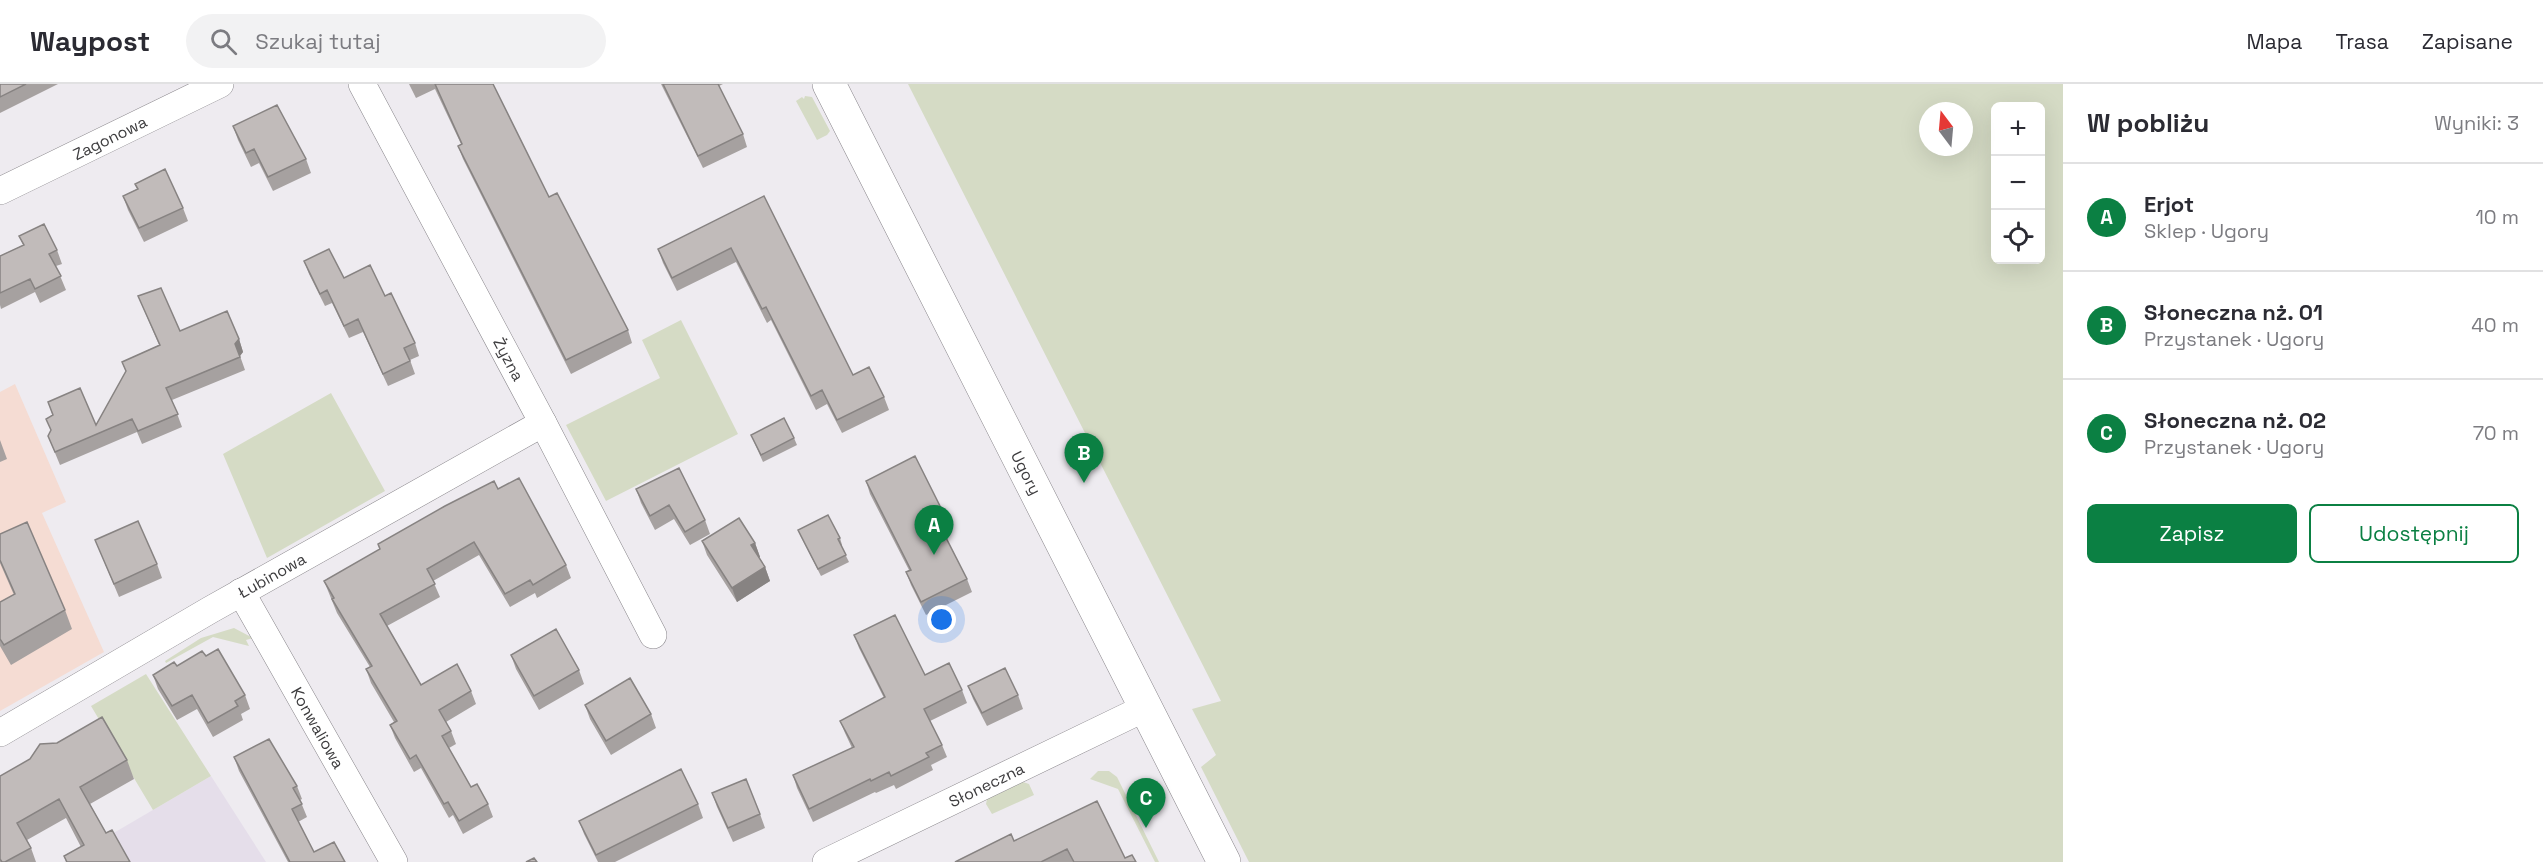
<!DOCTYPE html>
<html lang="pl">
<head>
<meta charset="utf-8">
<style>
  :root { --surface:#fff; --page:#f2f2f3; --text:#2b2b33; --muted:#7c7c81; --line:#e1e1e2; --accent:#0b8043 }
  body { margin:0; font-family:"Space Grotesk",sans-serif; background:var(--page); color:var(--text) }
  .controls { position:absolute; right:18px; top:18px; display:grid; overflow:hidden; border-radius:9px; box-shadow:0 6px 24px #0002 }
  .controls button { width:54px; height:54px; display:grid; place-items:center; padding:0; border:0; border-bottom:2px solid var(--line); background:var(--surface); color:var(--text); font:30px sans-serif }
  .compass { position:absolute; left:1919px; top:18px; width:54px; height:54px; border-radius:50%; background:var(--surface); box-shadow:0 6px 24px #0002; rotate:344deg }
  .you { position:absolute; left:942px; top:536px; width:21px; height:21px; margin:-15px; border:4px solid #fff; border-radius:50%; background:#1a73e8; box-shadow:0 0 0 9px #1a73e833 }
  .badge { display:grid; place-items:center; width:39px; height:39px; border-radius:50%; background:var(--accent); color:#fff; font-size:20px; font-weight:700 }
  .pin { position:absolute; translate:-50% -50px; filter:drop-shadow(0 2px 3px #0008) }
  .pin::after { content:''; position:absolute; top:32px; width:21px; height:18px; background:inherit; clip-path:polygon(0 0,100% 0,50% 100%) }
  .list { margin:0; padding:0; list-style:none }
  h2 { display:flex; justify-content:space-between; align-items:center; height:78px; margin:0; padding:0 24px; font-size:26px }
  h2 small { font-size:20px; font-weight:400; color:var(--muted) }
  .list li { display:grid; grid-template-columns:39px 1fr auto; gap:18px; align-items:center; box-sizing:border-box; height:108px; padding:0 24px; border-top:2px solid var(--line) }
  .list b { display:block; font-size:22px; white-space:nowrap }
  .list p { margin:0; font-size:20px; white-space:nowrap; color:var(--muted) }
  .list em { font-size:20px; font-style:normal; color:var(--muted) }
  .actions { display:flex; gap:12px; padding:18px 24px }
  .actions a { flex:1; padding:14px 0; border:2px solid var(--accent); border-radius:9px; text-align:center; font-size:21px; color:var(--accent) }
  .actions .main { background:var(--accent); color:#fff }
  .icon { flex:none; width:33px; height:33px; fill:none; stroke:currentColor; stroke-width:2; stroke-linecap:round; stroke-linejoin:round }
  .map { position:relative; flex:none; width:2063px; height:778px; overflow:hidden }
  header { display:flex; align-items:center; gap:36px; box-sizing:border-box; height:84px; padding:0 30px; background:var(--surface); border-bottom:2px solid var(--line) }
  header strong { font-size:28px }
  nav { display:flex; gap:33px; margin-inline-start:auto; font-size:21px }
  .search { width:420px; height:54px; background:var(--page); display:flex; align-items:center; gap:15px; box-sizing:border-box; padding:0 21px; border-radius:33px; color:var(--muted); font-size:22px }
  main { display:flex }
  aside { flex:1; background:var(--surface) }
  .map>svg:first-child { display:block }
</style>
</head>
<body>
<header>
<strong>Waypost</strong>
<div class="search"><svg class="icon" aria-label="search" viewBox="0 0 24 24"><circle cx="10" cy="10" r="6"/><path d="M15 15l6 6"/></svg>Szukaj tutaj</div>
<nav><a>Mapa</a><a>Trasa</a><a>Zapisane</a></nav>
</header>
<main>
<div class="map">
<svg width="2063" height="778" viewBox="0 0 2063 778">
  <rect width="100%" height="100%" fill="#eeebf0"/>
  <path fill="#f5dcd3" d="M 15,300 L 66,418 L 42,429 L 104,568 L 0,627 L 0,308 Z"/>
  <path fill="#e5deea" d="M 211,692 L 266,778 L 64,778 Z"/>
  <path fill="#d5dbc5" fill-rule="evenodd" d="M 908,0 L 2063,0 L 2063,778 L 1249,778 L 1201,683 L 1216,671 L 1192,625 L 1221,617 ZM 1996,22 L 2040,22 L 2040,176 L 1996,176 ZM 1928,27 L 1964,27 L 1964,63 L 1928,63 Z
    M 805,12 L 812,13 L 830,47 L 827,51 L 817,56 L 796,17 L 802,13 L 804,15 Z
    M 681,236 L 738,350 L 606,417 L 566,341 L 660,294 L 642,256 Z
    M 331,309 L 385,407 L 267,474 L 223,370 Z
    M 234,544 L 253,554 L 246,556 L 249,562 L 213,553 L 166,579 L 165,577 L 201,554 Z
    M 146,590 L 211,692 L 153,726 L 91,622 Z
    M 1098,687 L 1109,687 L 1117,693 L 1159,778 L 1155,778 L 1118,705 L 1090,695 Z
    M 1023,698 L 1029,700 L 1034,711 L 992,730 L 986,720 L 987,715 Z"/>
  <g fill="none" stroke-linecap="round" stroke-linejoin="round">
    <g stroke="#88858a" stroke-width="28">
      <g id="minor">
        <path id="s1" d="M 362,0 L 543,339 L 653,551"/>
        <path id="s2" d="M 0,107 L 220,0"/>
        <path id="s3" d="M 241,508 L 394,778"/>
        <path id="s4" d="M 0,649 L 210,526 L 543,339"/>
        <path id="s5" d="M 826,778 L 1147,623"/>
      </g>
    </g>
    <g stroke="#88858a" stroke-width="34">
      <g id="tertiary">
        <path id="s6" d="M 829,0 L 1224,778"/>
      </g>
    </g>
    <use href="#minor" stroke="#fff" stroke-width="27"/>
    <use href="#tertiary" stroke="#fff" stroke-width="33"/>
  </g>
  <path fill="#a6a1a0" d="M 0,0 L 58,0 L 0,29 Z
    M 409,0 L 493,0 L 549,113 L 628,246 L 632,259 L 571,290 L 463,75 L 458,62 L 461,60 L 435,5 L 416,14 Z
    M 661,0 L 723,0 L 719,2 L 743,50 L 747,63 L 703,84 Z
    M 233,42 L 306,75 L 311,89 L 273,107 L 259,79 L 251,83 L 238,56 Z
    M 135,100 L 183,124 L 188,137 L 144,158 L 128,126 L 123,112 L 137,105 Z
    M 764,112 L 853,291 L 884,313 L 889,326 L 842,349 L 827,320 L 816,326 L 771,236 L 767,239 L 736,178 L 677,207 L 663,179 L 658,165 Z
    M 19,152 L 57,166 L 62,180 L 56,182 L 66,206 L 40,219 L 35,208 L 1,225 L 0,221 L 0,172 L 23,161 Z
    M 304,177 L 344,194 L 385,212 L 415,259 L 419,272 L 410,276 L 415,290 L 388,302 L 363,248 L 349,254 L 332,219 L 325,222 L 309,190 Z
    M 138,212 L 180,247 L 239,255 L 243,268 L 240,272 L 245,286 L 172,316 L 182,343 L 142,360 L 137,348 L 60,381 L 48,352 L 51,346 L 53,332 L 48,318 L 96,341 L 126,288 L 122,278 L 159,261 Z
    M 751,351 L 794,354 L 797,361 L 763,378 Z
    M 0,356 L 7,375 L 0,378 Z
    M 866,397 L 945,432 L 949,445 L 943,448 L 967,495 L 972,508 L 926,531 L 911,501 L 906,488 L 909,486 L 870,410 Z
    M 498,405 L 566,481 L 571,494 L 537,514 L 535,509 L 510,523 L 479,471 L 433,497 L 440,513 L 387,542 L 421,601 L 471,607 L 476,620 L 446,638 L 451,647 L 456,660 L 449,664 L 471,703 L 488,720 L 493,733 L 463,750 L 453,731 L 449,734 L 421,684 L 414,688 L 395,654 L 390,641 L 394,638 L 371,599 L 366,585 L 370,583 L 337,529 L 324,497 L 380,466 L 378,460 Z
    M 636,405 L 705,436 L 710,450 L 690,461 L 674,435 L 655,446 L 641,419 Z
    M 798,446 L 840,454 L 842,461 L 841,462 L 849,478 L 821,492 L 801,453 Z
    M 0,450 L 65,526 L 72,545 L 11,581 L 0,562 L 0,518 L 14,511 L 0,479 Z
    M 95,456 L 157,480 L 162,494 L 119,513 Z
    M 702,457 L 755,459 L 760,473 L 759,473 L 765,483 L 770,497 L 737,518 L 707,471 Z
    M 854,551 L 925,591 L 962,606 L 967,619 L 930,637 L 942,661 L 947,673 L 931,681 L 933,686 L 896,705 L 894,701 L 876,709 L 875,708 L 813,738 L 797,704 L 793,691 L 852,664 L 845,649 L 840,637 L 884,614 L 859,564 Z
    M 511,571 L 579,586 L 584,600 L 539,626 L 516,585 Z
    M 206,572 L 245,611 L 250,625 L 241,630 L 243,636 L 213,653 L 197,625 L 177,636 L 158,605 L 153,591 Z
    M 968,602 L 1018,611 L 1023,625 L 987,642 L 973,615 Z
    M 585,621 L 651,630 L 656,644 L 611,671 L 590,635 Z
    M 234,673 L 297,702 L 302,715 L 300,716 L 307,733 L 298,738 L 314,768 L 345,778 L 288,778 L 239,687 Z
    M 127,676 L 134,695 L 90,720 L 106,749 L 130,778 L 66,778 L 64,772 L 81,763 L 66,734 L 27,756 L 31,764 L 36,778 L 0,778 L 0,692 Z
    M 712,709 L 760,730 L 765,744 L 733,758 L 717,723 Z
    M 698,720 L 703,734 L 615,778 L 598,778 L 584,750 L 579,737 Z
    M 1014,757 L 1125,774 L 1136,778 L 955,778 Z"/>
  <path fill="#878382" d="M 239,255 L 243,268 L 239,273 L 235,260 Z
    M 755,459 L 760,473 L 756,475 L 751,461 Z
    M 765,483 L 770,497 L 737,518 L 732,504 Z"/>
  <path fill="#c1bbba" stroke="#878382" stroke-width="1.5" d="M 0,0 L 26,0 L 0,13 Z
    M 435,0 L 493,0 L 549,113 L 557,109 L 628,246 L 566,276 L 458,62 L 462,60 Z
    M 663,0 L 718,0 L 743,50 L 698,72 Z
    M 277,21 L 306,75 L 268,93 L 254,65 L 246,69 L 233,42 Z
    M 165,85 L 183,124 L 139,144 L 123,112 L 138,105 L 135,100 Z
    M 764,112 L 853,291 L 869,283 L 884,313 L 837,336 L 822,306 L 811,312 L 766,223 L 762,225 L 731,164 L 672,194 L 658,165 Z
    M 44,140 L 57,166 L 49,170 L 61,192 L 35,205 L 30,195 L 0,209 L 0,172 L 24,161 L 19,152 Z
    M 329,165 L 344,194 L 370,181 L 385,212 L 391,209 L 415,259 L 404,264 L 410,277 L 383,290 L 358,235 L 344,242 L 327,206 L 320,210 L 304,177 Z
    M 161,204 L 180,247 L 227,227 L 239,255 L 235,260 L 240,273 L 166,304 L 178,330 L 138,347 L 132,335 L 55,368 L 48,352 L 51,346 L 46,335 L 53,331 L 48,318 L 80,304 L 96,341 L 126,287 L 122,278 L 160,261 L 138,212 Z
    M 784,334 L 794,354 L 761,371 L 751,351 Z
    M 915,372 L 945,432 L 937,436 L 967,495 L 921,518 L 906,488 L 911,486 L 866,397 Z
    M 679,384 L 705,436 L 685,448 L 669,421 L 650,432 L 636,405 Z
    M 519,394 L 566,481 L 533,501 L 530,496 L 505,510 L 474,458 L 427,485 L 435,500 L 380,530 L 421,601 L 457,580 L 471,607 L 439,626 L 451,647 L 442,652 L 471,703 L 477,700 L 488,720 L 459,737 L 448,718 L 444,720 L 416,671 L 410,675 L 390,641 L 397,637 L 366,585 L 372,582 L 332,515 L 334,514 L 324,497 L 380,465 L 378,460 L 445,422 L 494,397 L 498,405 Z
    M 828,431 L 840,454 L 838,455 L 846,471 L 818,485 L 798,446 Z
    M 739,434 L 755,459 L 751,461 L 765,483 L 732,504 L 702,457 Z
    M 138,437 L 157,480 L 114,500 L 95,456 Z
    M 27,438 L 65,526 L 4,561 L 0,555 L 0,518 L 15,510 L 0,476 L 0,450 Z
    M 895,531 L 925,591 L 949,579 L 962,606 L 924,625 L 942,661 L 926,669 L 929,673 L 891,692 L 889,688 L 871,697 L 870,695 L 809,725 L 793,691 L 854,663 L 840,637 L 885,613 L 854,551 Z
    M 556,545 L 579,586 L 534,612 L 511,571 Z
    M 218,565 L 245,611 L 235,617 L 238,622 L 208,639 L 192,611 L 172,622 L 153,591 L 174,578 L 177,582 L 202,567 L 206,572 Z
    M 1005,584 L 1018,611 L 982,629 L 968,602 Z
    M 630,594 L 651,630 L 606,657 L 585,621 Z
    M 102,633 L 127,676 L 80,703 L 106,749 L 112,746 L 130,778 L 67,778 L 64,772 L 84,761 L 59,715 L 17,739 L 31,764 L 5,778 L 2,778 L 0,775 L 0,692 L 30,675 L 40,660 L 57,659 Z
    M 269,655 L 297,702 L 293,704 L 302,720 L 292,725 L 314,768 L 334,758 L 345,778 L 290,778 L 234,673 Z
    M 681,685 L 698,720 L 596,771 L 579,737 Z
    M 746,695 L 760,730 L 728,744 L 712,709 Z
    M 1097,717 L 1125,774 L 1132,771 L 1136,778 L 1074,778 L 1067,765 L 1041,778 L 955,778 L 1011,750 L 1014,757 Z
    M 534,774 L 537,778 L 526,778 Z"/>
  <g text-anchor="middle" stroke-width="5" stroke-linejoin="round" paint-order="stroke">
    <g font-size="16" fill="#3d3c3e" stroke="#eeebf0">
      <text dy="6" stroke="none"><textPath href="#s2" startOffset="122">Zagonowa</textPath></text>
      <text dy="6" stroke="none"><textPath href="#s1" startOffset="312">Żyzna</textPath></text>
      <text dy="6" stroke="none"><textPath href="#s6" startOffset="436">Ugory</textPath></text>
      <text dy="6" stroke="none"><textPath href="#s4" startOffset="314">Łubinowa</textPath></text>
      <text dy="6" stroke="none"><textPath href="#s3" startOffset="156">Konwaliowa</textPath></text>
      <text dy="6" stroke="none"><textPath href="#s5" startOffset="178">Słoneczna</textPath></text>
    </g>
  </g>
</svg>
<div class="controls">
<button>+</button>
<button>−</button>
<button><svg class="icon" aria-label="locate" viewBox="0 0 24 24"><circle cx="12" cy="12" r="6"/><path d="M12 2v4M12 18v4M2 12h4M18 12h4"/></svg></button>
</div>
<svg class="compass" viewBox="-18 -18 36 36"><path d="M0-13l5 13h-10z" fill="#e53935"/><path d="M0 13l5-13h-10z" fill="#7c7c81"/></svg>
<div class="you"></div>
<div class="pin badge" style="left:934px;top:471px">A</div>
<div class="pin badge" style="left:1084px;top:399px">B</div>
<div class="pin badge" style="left:1146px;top:744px">C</div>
</div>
<aside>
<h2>W pobliżu<small>Wyniki: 3</small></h2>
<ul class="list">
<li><span class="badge">A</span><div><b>Erjot</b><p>Sklep · Ugory</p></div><em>10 m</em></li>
<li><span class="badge">B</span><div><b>Słoneczna nż. 01</b><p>Przystanek · Ugory</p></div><em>40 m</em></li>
<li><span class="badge">C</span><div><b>Słoneczna nż. 02</b><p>Przystanek · Ugory</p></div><em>70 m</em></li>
</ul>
<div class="actions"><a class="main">Zapisz</a><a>Udostępnij</a></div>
</aside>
</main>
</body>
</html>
